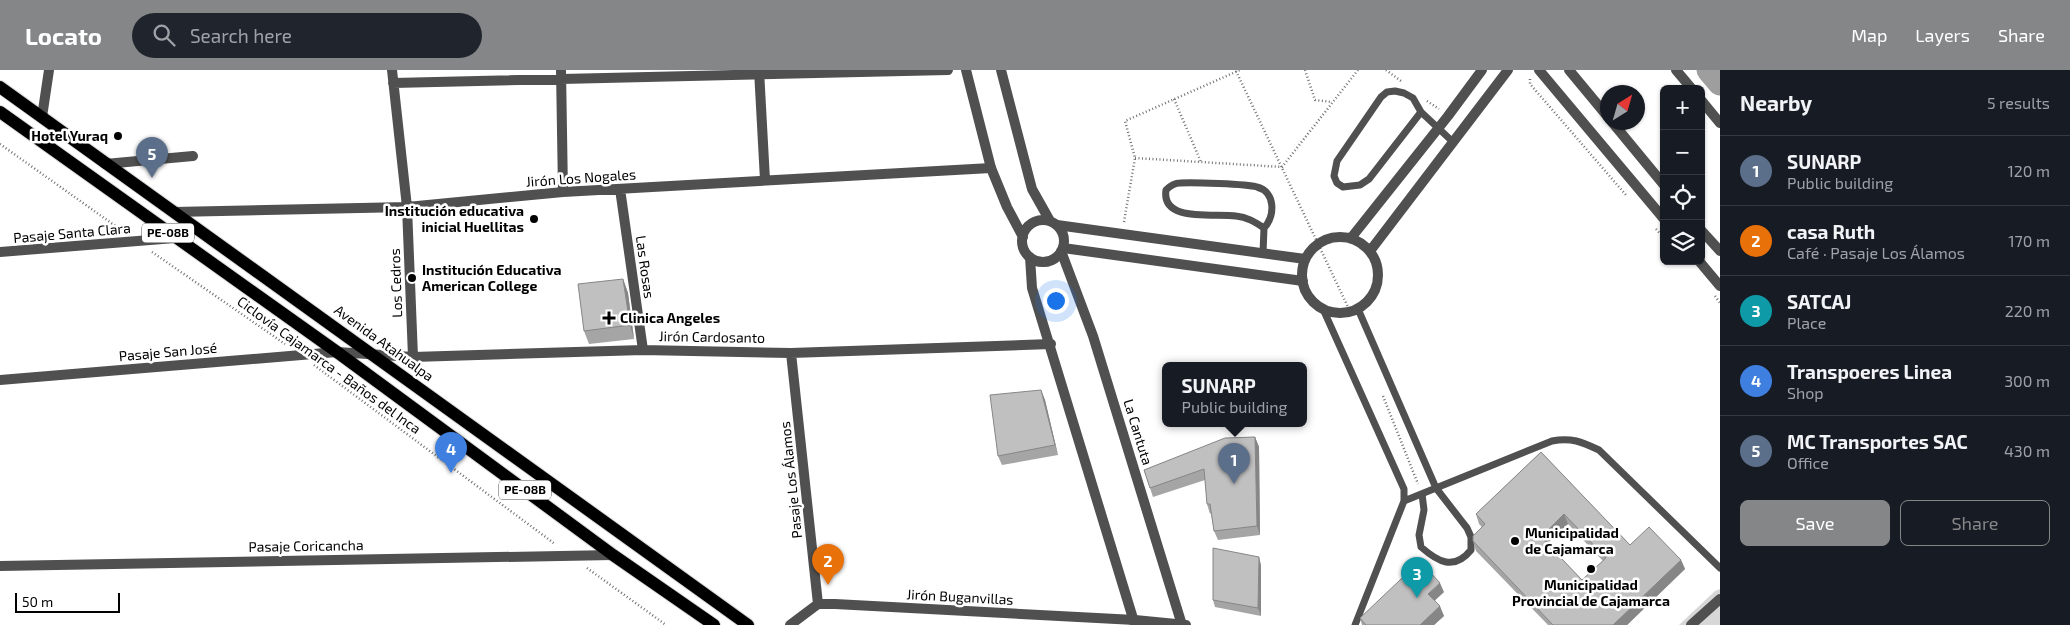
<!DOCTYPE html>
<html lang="en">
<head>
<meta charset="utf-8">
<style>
  :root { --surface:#171b24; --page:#20242c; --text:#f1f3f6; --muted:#9ea1a6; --line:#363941; --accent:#858687 }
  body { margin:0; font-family:"Exo 2",sans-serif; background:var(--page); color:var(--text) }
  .controls { position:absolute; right:15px; top:15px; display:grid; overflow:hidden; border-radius:8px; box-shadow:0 1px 4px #0004 }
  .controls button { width:45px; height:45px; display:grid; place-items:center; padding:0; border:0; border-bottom:1px solid var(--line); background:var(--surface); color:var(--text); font:25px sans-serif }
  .compass { position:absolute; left:1600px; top:15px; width:45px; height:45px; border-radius:50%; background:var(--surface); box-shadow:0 1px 4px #0004; rotate:37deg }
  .scale { position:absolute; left:15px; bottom:12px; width:105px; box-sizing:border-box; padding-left:5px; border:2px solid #000; border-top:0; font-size:14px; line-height:18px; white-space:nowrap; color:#000; -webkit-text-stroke:4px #fff; paint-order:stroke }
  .you { position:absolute; left:1055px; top:230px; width:18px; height:18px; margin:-12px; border:4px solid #fff; border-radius:50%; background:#1a73e8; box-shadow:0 0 0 8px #1a73e833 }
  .badge { display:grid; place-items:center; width:32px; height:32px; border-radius:50%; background:var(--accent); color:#fff; font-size:16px; font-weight:700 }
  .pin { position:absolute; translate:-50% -41px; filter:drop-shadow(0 1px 2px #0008) }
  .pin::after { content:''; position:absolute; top:26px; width:18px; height:15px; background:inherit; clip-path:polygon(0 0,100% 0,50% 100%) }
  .popup { position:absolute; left:1162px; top:292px; width:145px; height:65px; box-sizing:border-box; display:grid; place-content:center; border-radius:8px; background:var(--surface); filter:drop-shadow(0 1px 4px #0005); font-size:16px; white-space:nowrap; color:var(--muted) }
  .popup b { font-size:19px; color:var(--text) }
  .popup::after { content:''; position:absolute; left:50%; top:100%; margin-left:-10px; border:10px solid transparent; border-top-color:var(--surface) }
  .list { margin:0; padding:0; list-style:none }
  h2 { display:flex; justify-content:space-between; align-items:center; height:65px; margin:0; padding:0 20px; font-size:21px }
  h2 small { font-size:16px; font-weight:400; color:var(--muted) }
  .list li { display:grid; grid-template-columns:32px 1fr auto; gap:15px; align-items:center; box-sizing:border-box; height:70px; padding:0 20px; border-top:1px solid var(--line) }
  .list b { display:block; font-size:19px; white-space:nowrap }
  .list p { margin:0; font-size:16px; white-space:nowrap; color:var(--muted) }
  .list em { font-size:16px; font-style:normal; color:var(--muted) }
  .actions { display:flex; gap:10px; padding:15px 20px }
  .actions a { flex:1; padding:11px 0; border:1px solid var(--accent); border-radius:8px; text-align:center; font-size:18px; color:var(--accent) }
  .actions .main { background:var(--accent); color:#fff }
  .icon { flex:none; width:28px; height:28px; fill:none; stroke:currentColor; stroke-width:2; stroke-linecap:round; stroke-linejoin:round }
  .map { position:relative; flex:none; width:1720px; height:555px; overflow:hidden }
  header { display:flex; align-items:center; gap:30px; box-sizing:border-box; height:70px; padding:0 25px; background:var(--accent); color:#fff }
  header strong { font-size:24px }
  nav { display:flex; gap:28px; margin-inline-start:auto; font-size:18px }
  .search { width:350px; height:45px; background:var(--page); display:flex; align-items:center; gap:12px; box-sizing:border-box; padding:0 18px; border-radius:28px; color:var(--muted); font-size:19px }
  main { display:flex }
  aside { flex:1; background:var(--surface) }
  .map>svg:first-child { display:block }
</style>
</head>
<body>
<header>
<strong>Locato</strong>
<div class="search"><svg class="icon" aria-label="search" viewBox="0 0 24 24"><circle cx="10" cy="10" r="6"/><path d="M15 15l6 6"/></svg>Search here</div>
<nav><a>Map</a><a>Layers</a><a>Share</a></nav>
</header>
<main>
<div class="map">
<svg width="1720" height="555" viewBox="0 0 1720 555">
  <rect width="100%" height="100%" fill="#fff"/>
  <path fill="#d7d7d7" d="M 1720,519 L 1720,555 L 1679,555 L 1715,521 Z"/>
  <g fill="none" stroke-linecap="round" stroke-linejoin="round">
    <path stroke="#9e9e9e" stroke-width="25" d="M 1709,0 L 1720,13"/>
    <g stroke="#dbdbdb" stroke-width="14">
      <path id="primary" d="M 0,17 L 748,555
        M 0,42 L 337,282 L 613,485 L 714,555"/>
    </g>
    <path stroke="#727272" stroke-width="2.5" stroke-dasharray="1 2.5" stroke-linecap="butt" d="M 1305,0 L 1315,30 L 1332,32
      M 1386,0 L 1401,11
      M 1236,1 L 1348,237
      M 1530,9 L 1530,14 L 1626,125
      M 1174,29 L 1201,92
      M 1427,31 L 1439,39
      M 0,74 L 121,160
      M 1135,88 L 1282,97 L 1358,0
      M 1124,152 L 1135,88 L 1125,51 L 1240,0
      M 1656,159 L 1664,168
      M 152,182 L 285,274
      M 1715,226 L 1720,233
      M 314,295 L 555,474
      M 1383,326 L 1418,414
      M 587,498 L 666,555"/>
    <path stroke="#505050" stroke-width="7" d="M 1421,42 L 1369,109 L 1360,115 L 1343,117 L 1337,113 L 1334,106 L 1337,91 L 1381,27 L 1387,22 L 1395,21 L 1404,23 L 1413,28 L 1421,42 L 1453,72
      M 1263,183 L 1264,158 C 1255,152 1247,147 1236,146 C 1215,143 1161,153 1166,120 C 1170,116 1174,113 1180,113 C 1191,112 1247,114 1257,117 C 1276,122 1275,146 1264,158
      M 1323,239 L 1404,419 L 1404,431 L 1355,555
      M 1358,239 L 1436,418 L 1552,371 C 1571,367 1582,372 1599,380 L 1720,498
      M 1404,431 L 1436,418 L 1467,458 L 1471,467 L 1471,480 C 1454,501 1438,492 1421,477 L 1419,465 L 1424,440 L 1422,424"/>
    <path stroke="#505050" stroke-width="10" d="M 392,0 L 407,137 L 413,287
      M 561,0 L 563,122
      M 759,0 L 765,110
      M 1539,0 L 1664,149
      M 1569,0 L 1608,47
      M 1676,0 L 1692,19
      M 393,13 L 948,0
      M 1701,30 L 1720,53
      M 42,47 L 49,0
      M 1612,52 L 1664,115
      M 105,94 L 193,86
      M 620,119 L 643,280
      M 174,142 L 407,137 L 563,122 L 991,98
      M 1057,155 L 1305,189
      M 1701,160 L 1720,181
      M1302 205a38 38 0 1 1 76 0a38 38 0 1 1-76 0Z
      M 1351,168 L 1448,46 L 1482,0
      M 1063,178 L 1303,211
      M 1370,181 L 1508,0
      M 0,182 L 175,168
      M 1699,191 L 1720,216
      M 791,283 L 818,534
      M 0,310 L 337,282 L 413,287 L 643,280 L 791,283 L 1051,274
      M 0,496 L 613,485
      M 790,555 L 818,534 L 835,534 L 1135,550 L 1186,555
      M 1691,555 L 1720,529"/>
    <path stroke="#505050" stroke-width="10" d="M 966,0 L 991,98 L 1007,137 L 1023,167
      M 1001,0 L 1032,119 L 1050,151
      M1022 171a21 21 0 1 1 42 0a21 21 0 1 1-42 0Z
      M 1061,181 L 1093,266 L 1182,555
      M 1030,187 L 1032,218 L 1135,555"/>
    <use href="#primary" stroke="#000" stroke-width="12"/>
  </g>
  <path fill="#a5a5a5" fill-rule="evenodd" d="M 623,209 L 628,223 L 634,269 L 589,274 L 584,261 Z
    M 1041,320 L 1045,330 L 1058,385 L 1002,395 L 998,386 Z
    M 1255,367 L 1259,377 L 1260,465 L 1218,470 L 1214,461 L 1211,443 L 1210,444 L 1207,434 L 1205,410 L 1153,427 L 1144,400 Z
    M 1541,382 L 1630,475 L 1681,490 L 1685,499 L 1627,555 L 1548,555 L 1476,481 L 1473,471 L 1482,457 L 1479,454 L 1476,444 ZM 1568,454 L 1603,491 L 1582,510 L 1547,474 Z
    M 1261,495 L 1261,546 L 1215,537 L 1213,530 Z
    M 1444,522 L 1435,530 L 1444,546 L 1434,555 L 1362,555 L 1360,548 Z"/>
  <path fill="#868686" d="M 623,209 L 628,223 L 634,269 L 630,255 Z
    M 1041,320 L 1045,330 L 1058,385 L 1055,375 Z
    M 1255,367 L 1259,377 L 1260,465 L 1257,456 Z
    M 1564,444 L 1568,454 L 1544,476 L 1541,467 Z
    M 1259,487 L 1261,495 L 1261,546 L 1258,538 Z
    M 1681,490 L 1685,499 L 1627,555 L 1613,555 Z
    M 1440,513 L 1444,522 L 1432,533 L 1428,524 Z
    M 1440,536 L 1444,546 L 1434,555 L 1420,555 Z"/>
  <path fill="#c0c0c0" stroke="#868686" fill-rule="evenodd" d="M 623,209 L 630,255 L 584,261 L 578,214 Z
    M 1041,320 L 1055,375 L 998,386 L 990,325 Z
    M 1255,367 L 1257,456 L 1214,461 L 1210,434 L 1207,434 L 1204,399 L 1150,418 L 1144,400 L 1225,368 Z
    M 1541,382 L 1630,475 L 1649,457 L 1681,490 L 1613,555 L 1553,555 L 1473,471 L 1473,466 L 1485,454 L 1476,444 ZM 1564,444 L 1606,488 L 1582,510 L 1541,467 Z
    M 1213,478 L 1259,487 L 1258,538 L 1213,530 Z
    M 1420,491 L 1440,513 L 1428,524 L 1440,536 L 1420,555 L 1366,555 L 1360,548 Z"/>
  <g fill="#000" stroke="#fff" stroke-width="2">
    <circle cx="118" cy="66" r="5"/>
    <circle cx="534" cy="149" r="5"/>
    <circle cx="412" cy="208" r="5"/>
    <path d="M606.5 240.5h5v5h5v5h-5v5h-5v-5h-5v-5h5z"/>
    <circle cx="1515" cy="471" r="5"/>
    <circle cx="1591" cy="499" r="5"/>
  </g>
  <g text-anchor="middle" stroke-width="5" stroke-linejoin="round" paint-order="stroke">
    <g fill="#fff" stroke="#4c4c4c" stroke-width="1">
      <rect x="142" y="153.5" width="52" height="19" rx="4"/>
      <rect x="499" y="410.5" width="52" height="19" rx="4"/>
    </g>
    <g font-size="12" font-weight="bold" fill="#000">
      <text x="168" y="167">PE-08B</text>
      <text x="525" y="424">PE-08B</text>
    </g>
    <g font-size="14" font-weight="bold" fill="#000" stroke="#fff" text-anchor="start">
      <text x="108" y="71" text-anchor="end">Hotel Yuraq</text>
      <text x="524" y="146" text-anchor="end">Institución educativa<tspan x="524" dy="16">inicial Huellitas</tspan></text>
      <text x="422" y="205">Institución Educativa<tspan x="422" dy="16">American College</tspan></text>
      <text x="620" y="253">Clinica Angeles</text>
      <text x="1525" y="468">Municipalidad<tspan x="1525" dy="16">de Cajamarca</tspan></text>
      <text x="1591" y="520" text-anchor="middle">Municipalidad<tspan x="1591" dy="16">Provincial de Cajamarca</tspan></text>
    </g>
    <g font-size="14" fill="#000" stroke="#fff">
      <text transform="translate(581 108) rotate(-4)" y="5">Jirón Los Nogales</text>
      <text transform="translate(72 163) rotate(-5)" y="5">Pasaje Santa Clara</text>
      <text transform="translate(645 197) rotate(82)" y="5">Las Rosas</text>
      <text transform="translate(396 213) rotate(-92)" y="5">Los Cedros</text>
      <text transform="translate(712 267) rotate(1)" y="5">Jirón Cardosanto</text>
      <text transform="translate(384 273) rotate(36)" y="5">Avenida Atahualpa</text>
      <text transform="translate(168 282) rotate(-5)" y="5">Pasaje San José</text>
      <text transform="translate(329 295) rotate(36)" y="5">Ciclovía Cajamarca - Baños del Inca</text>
      <text transform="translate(1138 362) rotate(73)" y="5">La Cantuta</text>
      <text transform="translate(791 410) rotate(-96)" y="5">Pasaje Los Álamos</text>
      <text transform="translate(306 476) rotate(-1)" y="5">Pasaje Coricancha</text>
      <text transform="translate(960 527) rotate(3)" y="5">Jirón Buganvillas</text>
    </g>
  </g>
</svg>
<div class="controls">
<button>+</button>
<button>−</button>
<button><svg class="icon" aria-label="locate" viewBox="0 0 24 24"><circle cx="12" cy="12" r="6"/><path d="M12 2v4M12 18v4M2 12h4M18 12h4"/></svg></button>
<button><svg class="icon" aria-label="layers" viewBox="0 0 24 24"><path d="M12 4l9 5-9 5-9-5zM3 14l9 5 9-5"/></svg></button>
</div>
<svg class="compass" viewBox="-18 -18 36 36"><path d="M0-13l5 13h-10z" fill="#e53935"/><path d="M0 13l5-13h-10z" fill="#9ea1a6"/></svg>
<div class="scale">50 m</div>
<div class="you"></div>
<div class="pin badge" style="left:1234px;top:414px;background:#5c6f8a">1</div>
<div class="popup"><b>SUNARP</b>Public building</div>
<div class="pin badge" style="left:828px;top:515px;background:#e8710a">2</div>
<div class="pin badge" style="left:1417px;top:528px;background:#0f9aa8">3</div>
<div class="pin badge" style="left:451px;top:403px;background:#3f7fe0">4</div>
<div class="pin badge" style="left:152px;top:108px;background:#5c6f8a">5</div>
</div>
<aside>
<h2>Nearby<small>5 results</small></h2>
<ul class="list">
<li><span class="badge" style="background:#5c6f8a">1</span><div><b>SUNARP</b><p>Public building</p></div><em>120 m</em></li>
<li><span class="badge" style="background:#e8710a">2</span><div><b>casa Ruth</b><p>Café · Pasaje Los Álamos</p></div><em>170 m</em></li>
<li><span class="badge" style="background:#0f9aa8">3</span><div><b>SATCAJ</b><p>Place</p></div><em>220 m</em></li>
<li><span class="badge" style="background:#3f7fe0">4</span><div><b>Transpoeres Linea</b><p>Shop</p></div><em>300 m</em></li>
<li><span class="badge" style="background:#5c6f8a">5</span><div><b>MC Transportes SAC</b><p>Office</p></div><em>430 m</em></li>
</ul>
<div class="actions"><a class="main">Save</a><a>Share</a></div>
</aside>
</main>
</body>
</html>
